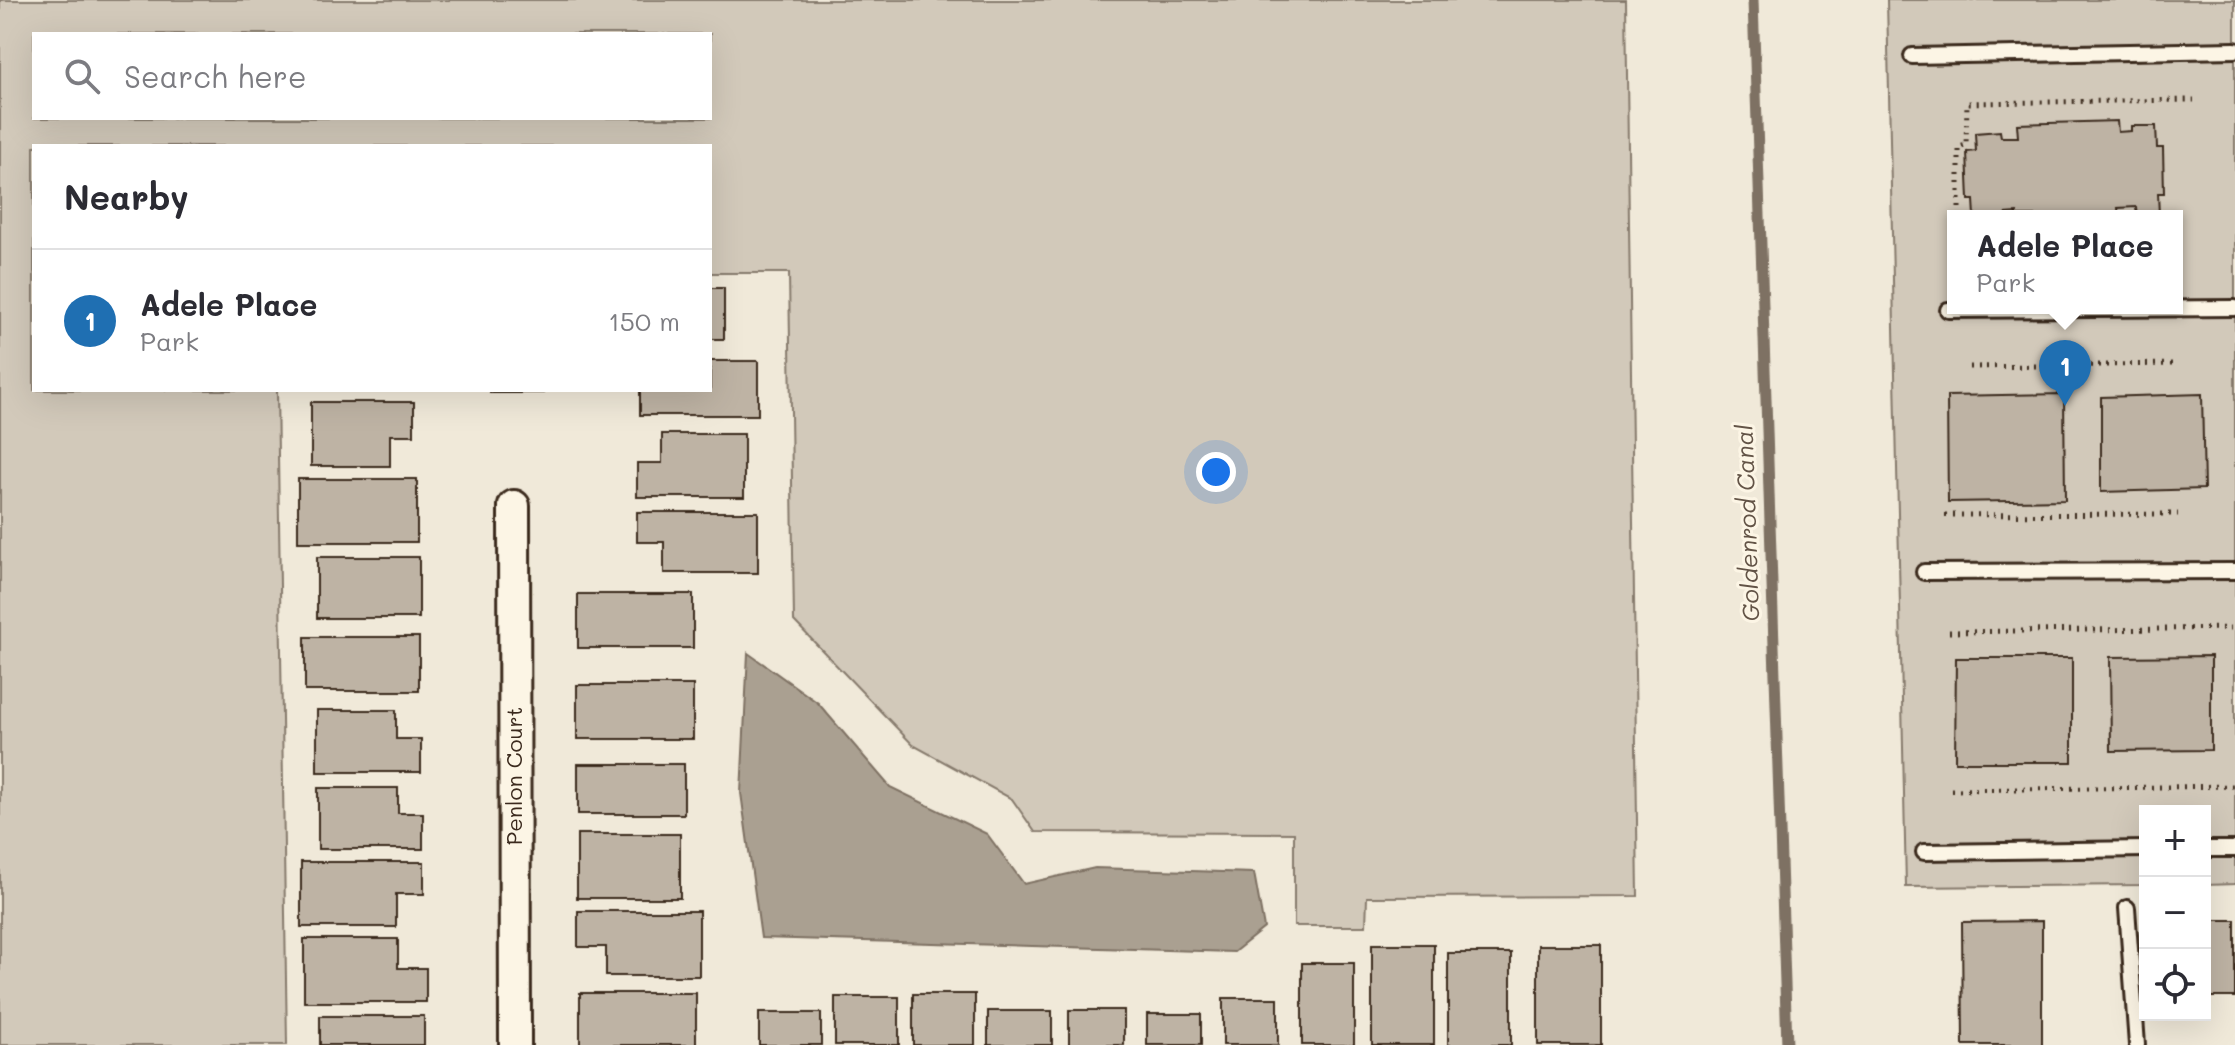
<!DOCTYPE html>
<html lang="en">
<head>
<meta charset="utf-8">
<style>
  :root { --surface:#fff; --page:#f2f2f3; --text:#2b2b33; --muted:#7c7c81; --line:#e1e1e2; --accent:#1f6fb2 }
  body { margin:0; font-family:Mali,sans-serif; background:var(--page); color:var(--text) }
  .controls { position:absolute; right:24px; bottom:24px; display:grid; overflow:hidden; border-radius:0px; box-shadow:0 8px 32px #0002 }
  .controls button { width:72px; height:72px; display:grid; place-items:center; padding:0; border:0; border-bottom:2px solid var(--line); background:var(--surface); color:var(--text); font:40px sans-serif }
  .you { position:absolute; left:1216px; top:472px; width:28px; height:28px; margin:-20px; border:6px solid #fff; border-radius:50%; background:#1a73e8; box-shadow:0 0 0 12px #1a73e833 }
  .badge { display:grid; place-items:center; width:52px; height:52px; border-radius:50%; background:var(--accent); color:#fff; font-size:26px; font-weight:700 }
  .pin { position:absolute; translate:-50% -66px; filter:drop-shadow(0 2px 4px #0008) }
  .pin::after { content:''; position:absolute; top:42px; width:28px; height:24px; background:inherit; clip-path:polygon(0 0,100% 0,50% 100%) }
  .popup { position:absolute; left:1947px; top:210px; width:236px; height:104px; box-sizing:border-box; display:grid; place-content:center; border-radius:0px; background:var(--surface); filter:drop-shadow(0 2px 6px #0005); font-size:26px; white-space:nowrap; color:var(--muted) }
  .popup b { font-size:30px; color:var(--text) }
  .popup::after { content:''; position:absolute; left:50%; top:100%; margin-left:-16px; border:16px solid transparent; border-top-color:var(--surface) }
  .list { margin:0; padding:0; list-style:none }
  h2 { display:flex; justify-content:space-between; align-items:center; height:104px; margin:0; padding:0 32px; font-size:34px }
  h2 small { font-size:26px; font-weight:400; color:var(--muted) }
  .list li { display:grid; grid-template-columns:52px 1fr auto; gap:24px; align-items:center; box-sizing:border-box; height:144px; padding:0 32px; border-top:2px solid var(--line) }
  .list b { display:block; font-size:30px; white-space:nowrap }
  .list p { margin:0; font-size:26px; white-space:nowrap; color:var(--muted) }
  .list em { font-size:26px; font-style:normal; color:var(--muted) }
  .icon { flex:none; width:44px; height:44px; fill:none; stroke:currentColor; stroke-width:2; stroke-linecap:round; stroke-linejoin:round }
  .map { position:relative; flex:none; width:2235px; height:1045px; overflow:hidden }
  .search { position:absolute; background:var(--surface); box-shadow:0 8px 32px #0002; left:32px; top:32px; width:680px; height:88px; display:flex; align-items:center; gap:20px; box-sizing:border-box; padding:0 28px; border-radius:0px; color:var(--muted); font-size:30px }
  .panel { position:absolute; background:var(--surface); box-shadow:0 8px 32px #0002; left:32px; top:144px; width:680px; height:248px; border-radius:0px }
  .map>svg:first-child { display:block }
</style>
</head>
<body>
<div class="map">
<svg width="2235" height="1045" viewBox="0 0 2235 1045">
  <rect width="100%" height="100%" fill="#f0e9d9"/>
  <filter id="ink" filterUnits="userSpaceOnUse"><feTurbulence type="fractalNoise" baseFrequency=".0125" numOctaves="2"/><feDisplacementMap in="SourceGraphic" scale="16" xChannelSelector="R" yChannelSelector="G"/><feConvolveMatrix kernelMatrix="1 2 1 2 8 2 1 2 1" color-interpolation-filters="sRGB"/></filter>
  <g filter="url(#ink)">
    <path fill="#d2c9ba" stroke="#867a6c" stroke-width="2" fill-rule="evenodd" d="M 0,0 L 1626,0 L 1638,896 L 1367,897 L 1366,926 L 1294,926 L 1294,833 L 1035,832 L 1012,799 L 913,745 L 794,621 L 789,273 L 710,273 L 710,146 L 34,146 L 34,390 L 277,390 L 287,1045 L 0,1045 ZM 34,34 L 710,34 L 710,118 L 34,118 Z
      M 1887,0 L 2235,0 L 2235,884 L 2205,885 L 2205,811 L 2145,811 L 2145,885 L 1906,887 ZM 1953,216 L 2177,216 L 2177,308 L 1953,308 Z"/>
    <path fill="#aaa091" stroke="#7e7163" stroke-width="2" d="M 748,653 L 818,703 L 890,787 L 987,834 L 1024,884 L 1095,868 L 1254,873 L 1264,928 L 1234,952 L 761,938 L 741,793 Z"/>
    <g fill="none" stroke-linecap="round" stroke-linejoin="round">
      <path stroke="#7e7163" stroke-width="11" d="M 1753,0 L 1787,1045"/>
    </g>
    <path fill="#beb3a4" stroke="#3b2a1e" stroke-width="2" d="M 2117,121 L 2118,132 L 2131,131 L 2131,126 L 2156,126 L 2157,148 L 2163,148 L 2164,193 L 2158,193 L 2159,215 L 2137,216 L 2136,207 L 2118,208 L 2119,216 L 2017,216 L 2017,213 L 2006,214 L 2006,216 L 1975,216 L 1974,200 L 1969,200 L 1967,152 L 1976,151 L 1975,133 L 2000,131 L 2001,137 L 2018,137 L 2017,124 Z
      M 710,288 L 724,288 L 724,339 L 710,339 Z
      M 710,361 L 758,361 L 758,415 L 640,415 L 640,390 L 710,390 Z
      M 490,390 L 544,390 L 544,393 L 490,393 Z
      M 2064,394 L 2065,500 L 1948,502 L 1947,396 Z
      M 2202,394 L 2204,489 L 2101,492 L 2101,397 Z
      M 311,402 L 414,402 L 414,435 L 390,435 L 390,466 L 311,466 Z
      M 662,434 L 744,434 L 744,497 L 637,497 L 637,463 L 662,463 Z
      M 298,479 L 417,479 L 417,542 L 298,542 Z
      M 637,512 L 758,512 L 758,573 L 664,573 L 664,542 L 637,542 Z
      M 317,557 L 419,557 L 419,618 L 317,618 Z
      M 578,594 L 693,594 L 693,648 L 578,648 Z
      M 305,637 L 419,637 L 419,691 L 305,691 Z
      M 2211,656 L 2211,750 L 2111,751 L 2110,657 Z
      M 1956,658 L 2072,658 L 2072,762 L 1955,762 Z
      M 577,685 L 693,685 L 693,739 L 577,739 Z
      M 317,710 L 396,710 L 396,739 L 421,739 L 421,772 L 317,772 Z
      M 578,764 L 684,764 L 684,814 L 578,814 Z
      M 318,788 L 398,788 L 398,813 L 423,813 L 423,849 L 318,849 Z
      M 577,834 L 680,834 L 680,898 L 577,898 Z
      M 301,862 L 424,862 L 424,894 L 396,894 L 396,927 L 301,927 Z
      M 578,911 L 699,911 L 699,976 L 606,976 L 606,947 L 578,947 Z
      M 2205,920 L 2235,920 L 2235,997 L 2205,997 Z
      M 2042,921 L 2042,1045 L 1963,1045 L 1962,922 Z
      M 304,939 L 398,939 L 398,968 L 426,968 L 426,1002 L 304,1002 Z
      M 1372,944 L 1434,944 L 1434,1045 L 1372,1045 Z
      M 1538,945 L 1601,945 L 1601,1045 L 1538,1045 Z
      M 1448,953 L 1511,953 L 1511,1045 L 1448,1045 Z
      M 1302,963 L 1354,963 L 1354,1045 L 1302,1045 Z
      M 580,993 L 696,993 L 696,1045 L 580,1045 Z
      M 913,994 L 975,994 L 975,1045 L 913,1045 Z
      M 835,997 L 899,997 L 899,1045 L 835,1045 Z
      M 1223,998 L 1278,998 L 1278,1045 L 1223,1045 Z
      M 1069,1010 L 1124,1010 L 1124,1045 L 1069,1045 Z
      M 988,1011 L 1052,1011 L 1052,1045 L 988,1045 Z
      M 759,1013 L 821,1013 L 821,1045 L 759,1045 Z
      M 1147,1014 L 1201,1014 L 1201,1045 L 1147,1045 Z
      M 320,1016 L 424,1016 L 424,1045 L 320,1045 Z"/>
    <g fill="none" stroke-linecap="round" stroke-linejoin="round">
      <g stroke="#3b2a1e" stroke-width="20">
        <path id="lane" d="M 1912,56 L 2235,50
          M 1948,310 L 2235,308
          M 1924,572 L 2235,571
          M 2205,849 L 2235,849
          M 1924,852 L 2145,849
          M 2127,908 L 2137,1045"/>
      </g>
      <g stroke="#3b2a1e" stroke-width="36">
        <path id="street" d="M 514,506 L 515,1045"/>
      </g>
      <path stroke="#3b2a1e" stroke-width="5" stroke-dasharray="2 6" stroke-linecap="butt" d="M 1959,216 L 1959,147 L 1966,145 L 1967,103 L 2194,100
        M 1970,367 L 2173,364
        M 1945,515 L 2178,514
        M 1949,632 L 2235,628
        M 1951,790 L 2235,786"/>
      <use href="#lane" stroke="#fcf5e5" stroke-width="14"/>
      <use href="#street" stroke="#fcf5e5" stroke-width="30"/>
    </g>
  </g>
  <g text-anchor="middle" stroke-width="6" stroke-linejoin="round" paint-order="stroke">
    <g font-size="22" fill="#3b2a1e" stroke="#fcf5e5">
      <text transform="translate(514 776) rotate(-90)" y="8">Penlon Court</text>
    </g>
    <g font-size="24" font-style="italic" fill="#625346" stroke="#fcf5e5">
      <text transform="translate(1748 523) rotate(-92)" y="8">Goldenrod Canal</text>
    </g>
  </g>
</svg>
<div class="controls">
<button>+</button>
<button>−</button>
<button><svg class="icon" aria-label="locate" viewBox="0 0 24 24"><circle cx="12" cy="12" r="6"/><path d="M12 2v4M12 18v4M2 12h4M18 12h4"/></svg></button>
</div>
<div class="you"></div>
<div class="pin badge" style="left:2065px;top:406px">1</div>
<div class="popup"><b>Adele Place</b>Park</div>
<div class="search"><svg class="icon" aria-label="search" viewBox="0 0 24 24"><circle cx="10" cy="10" r="6"/><path d="M15 15l6 6"/></svg>Search here</div>
<section class="panel">
<h2>Nearby<small></small></h2>
<ul class="list">
<li><span class="badge">1</span><div><b>Adele Place</b><p>Park</p></div><em>150 m</em></li>
</ul>
</section>
</div>
</body>
</html>
